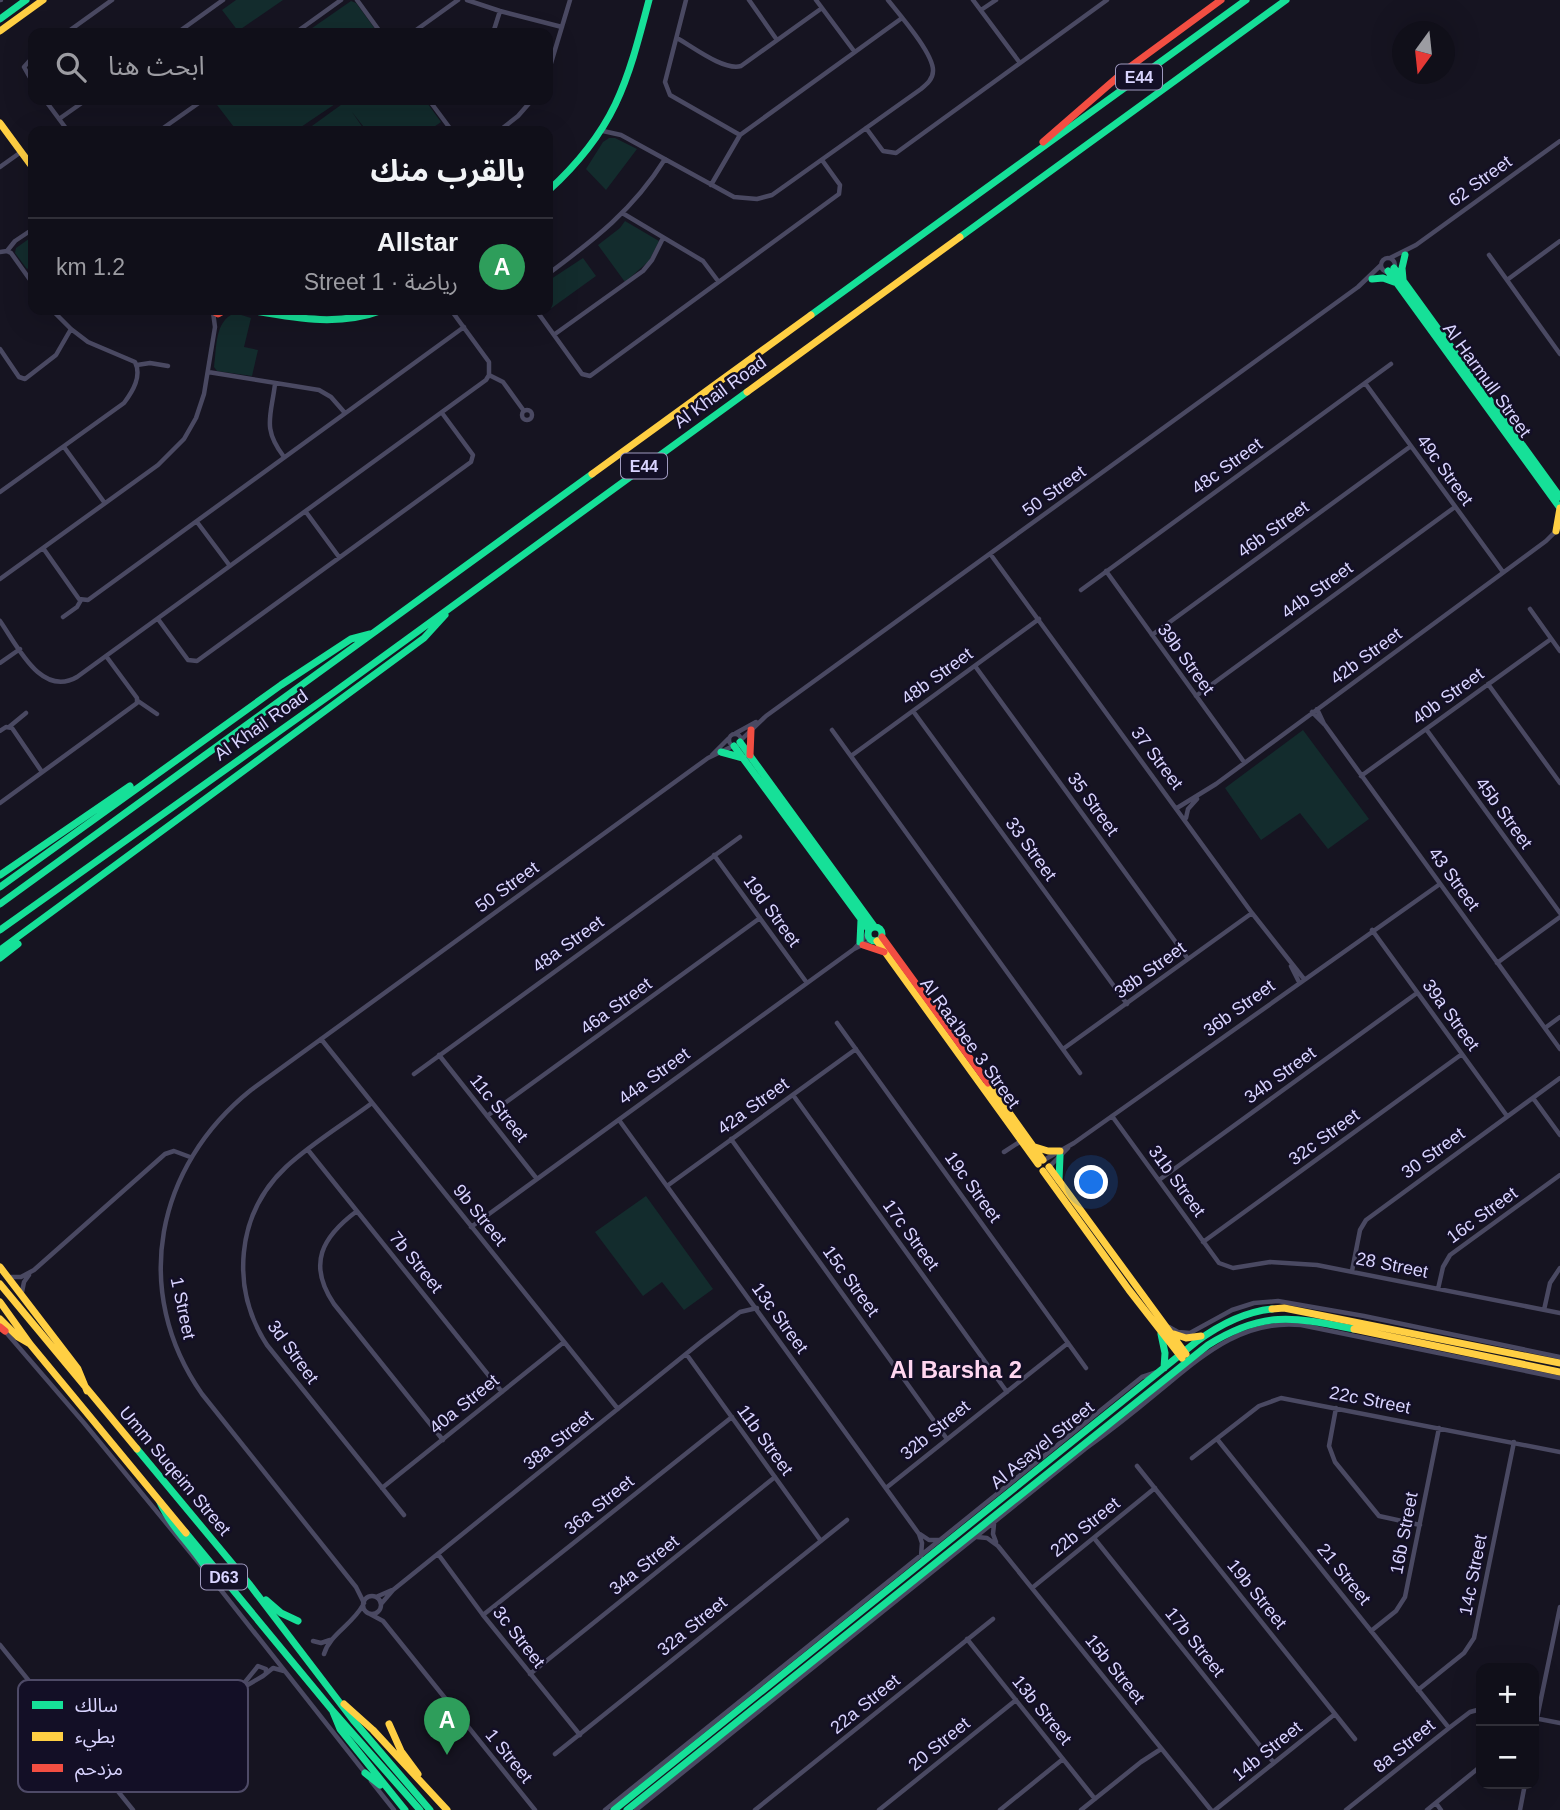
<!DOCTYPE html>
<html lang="ar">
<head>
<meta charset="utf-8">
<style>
  :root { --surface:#100f19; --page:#191822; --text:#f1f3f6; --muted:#9c9ca2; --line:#302f38; --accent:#9591b1 }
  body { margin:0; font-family:Helvetica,"Noto Sans Arabic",sans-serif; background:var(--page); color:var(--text); direction:rtl }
  .controls { position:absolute; right:21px; bottom:21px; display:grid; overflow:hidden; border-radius:14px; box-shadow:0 7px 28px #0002 }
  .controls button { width:63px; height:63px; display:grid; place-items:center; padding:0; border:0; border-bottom:2px solid var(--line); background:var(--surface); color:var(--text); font:35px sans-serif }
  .compass { position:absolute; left:1392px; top:21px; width:63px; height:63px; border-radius:50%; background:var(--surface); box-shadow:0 7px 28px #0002; rotate:195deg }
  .you { position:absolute; left:1092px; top:1183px; width:24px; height:24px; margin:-18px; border:5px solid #fff; border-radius:50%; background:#1a73e8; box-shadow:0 0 0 10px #1a73e833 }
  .badge { display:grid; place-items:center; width:46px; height:46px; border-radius:50%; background:var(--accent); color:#fff; font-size:23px; font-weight:700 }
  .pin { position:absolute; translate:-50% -58px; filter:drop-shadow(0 2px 4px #0008) }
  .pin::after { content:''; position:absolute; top:37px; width:24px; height:21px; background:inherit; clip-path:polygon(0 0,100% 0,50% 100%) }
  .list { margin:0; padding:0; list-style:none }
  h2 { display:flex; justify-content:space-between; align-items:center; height:91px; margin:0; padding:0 28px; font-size:30px }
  h2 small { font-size:23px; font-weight:400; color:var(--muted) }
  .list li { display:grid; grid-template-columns:46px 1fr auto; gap:21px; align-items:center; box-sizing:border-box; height:98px; padding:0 28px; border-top:2px solid var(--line) }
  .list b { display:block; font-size:26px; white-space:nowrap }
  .list p { margin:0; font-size:23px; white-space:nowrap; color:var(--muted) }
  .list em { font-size:23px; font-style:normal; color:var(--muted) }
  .icon { flex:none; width:38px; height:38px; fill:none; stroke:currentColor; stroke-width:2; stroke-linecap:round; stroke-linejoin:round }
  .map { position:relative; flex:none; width:1560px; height:1810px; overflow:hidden; direction:ltr }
  .search { position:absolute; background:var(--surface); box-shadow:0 7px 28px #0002; left:28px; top:28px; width:525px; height:77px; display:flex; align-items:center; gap:18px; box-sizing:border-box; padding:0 24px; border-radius:14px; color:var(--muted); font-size:26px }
  .panel { position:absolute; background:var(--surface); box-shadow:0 7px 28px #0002; left:28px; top:126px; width:525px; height:189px; border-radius:14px; direction:rtl }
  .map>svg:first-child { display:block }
</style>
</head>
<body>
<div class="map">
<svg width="1560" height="1810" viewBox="0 0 1560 1810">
  <rect width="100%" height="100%" fill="#161421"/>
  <path fill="#132c2d" d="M 236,0 L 283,0 L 238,31 L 222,10 Z
    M 351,1 L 356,3 L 378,33 L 305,33 Z
    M 216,100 L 341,100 L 295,131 L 237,131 L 214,101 Z
    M 344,100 L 425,100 L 441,122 L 428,131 L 367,131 L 352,112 L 365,131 L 305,131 L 345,102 Z
    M 609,138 L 615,138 L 637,149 L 606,190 L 586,169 L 603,142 Z
    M 625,221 L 659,241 L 649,261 L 625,282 L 598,245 L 620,228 Z
    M 33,236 L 33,265 L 27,269 L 15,253 L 16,248 Z
    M 583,258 L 596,276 L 546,312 L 544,310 L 548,310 L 548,281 Z
    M 235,313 L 251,318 L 244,347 L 258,350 L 252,376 L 217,371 L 214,367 C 217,348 214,321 235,313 Z
    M 1303,730 L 1369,819 L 1328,849 L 1300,813 L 1261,840 L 1225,788 Z
    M 646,1196 L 713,1289 L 684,1310 L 662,1282 L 643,1296 L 595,1232 Z"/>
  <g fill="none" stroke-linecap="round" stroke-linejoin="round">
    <path stroke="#4a4962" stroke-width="4.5" d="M 0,0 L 1,0
      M 357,0 L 381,33
      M 467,0 L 500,11 L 562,27
      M 686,0 L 665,82 L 670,95 L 740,135
      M 749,0 L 777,40
      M 816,0 L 854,51
      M 973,0 L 1020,63
      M 981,10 L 996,0
      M 66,33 L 112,0
      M 177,33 L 223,0
      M 295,33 L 341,0
      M 412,33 L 458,0
      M 493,33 L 500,11
      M 677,38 C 693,47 724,71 741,66 L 822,8
      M 33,57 L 24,67 L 33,83
      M 548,73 L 570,0
      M 45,100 L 68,131
      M 429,100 L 452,131
      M 59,119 L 86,100
      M 866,128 L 883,151 L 896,153 L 1107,0
      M 159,131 L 203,100
      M 499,131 L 518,116 L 532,100
      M 603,131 L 621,135 L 734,197 L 757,199 L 772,195 L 921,89 C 927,84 933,79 933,71 C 934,54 899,14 888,0
      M 0,167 L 21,152
      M 711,185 L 740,135 L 902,18
      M 624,214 L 703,261 L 718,281
      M 7,251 L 15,241 L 30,231
      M 0,252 L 7,251 L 11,253 L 33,284
      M 1489,255 L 1560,354
      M 1390,258 L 1416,245 L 1560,141
      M1381 265a7 7 0 1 1 14 0a7 7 0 1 1-14 0Z
      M 548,274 C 595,239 633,210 665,159
      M 1507,280 L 1560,241
      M 536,310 L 582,374 L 590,376 L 839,194 L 840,185 L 822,160
      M 555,334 L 643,271 L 652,260 L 663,238
      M 0,349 L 19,377 L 25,379 L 56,355 L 71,329
      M 137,365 L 150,363 L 168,366
      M 208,372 L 319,390 L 331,397 L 345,413
      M 489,375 L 503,382 L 524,411
      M 1365,383 L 1503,572
      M 275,384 C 271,417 262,428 284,457
      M522 415a5 5 0 1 1 10 0a5 5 0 1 1-10 0Z
      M 64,447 L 104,502
      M 0,492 L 124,403 C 133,391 142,376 135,362 L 88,342 L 71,329 L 52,310
      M 306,512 L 339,557
      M 197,522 L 230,566
      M 43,548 L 79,599 L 88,600 L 464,327
      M 991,555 L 1252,913 L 1304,979
      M 1106,571 L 1244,762
      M 0,579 L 158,465 L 184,439 L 196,418 L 204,394 L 215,327 L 213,312
      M 1081,590 L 1391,364
      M 1530,609 L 1560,651
      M 63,617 L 77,607 L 81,600
      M 158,619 L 188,660 L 197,661 L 471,462 L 473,455 L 442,413
      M 0,621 C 17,645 41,698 77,677 L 486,380 L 489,375 L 489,362 L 451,310
      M 1152,635 L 1411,446
      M 0,663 L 20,649
      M 975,666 L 1188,959
      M 1488,684 L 1560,783
      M 1196,696 L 1455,507
      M 138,701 L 157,714
      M 1317,709 L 1324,724
      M 913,711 L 1127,1004
      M 1312,712 L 1325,725 L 1560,1049
      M 9,727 L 26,713
      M 1426,729 L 1560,913
      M 832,730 L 1080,1073
      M 0,731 L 6,727 L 12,728 L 42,772
      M 736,733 L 756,722
      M729 740a6 6 0 1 1 12 0a6 6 0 1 1-12 0Z
      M 741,740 L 766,716 L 1358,287 L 1381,265
      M 712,755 L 728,739
      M 851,756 L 1039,619
      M 1361,776 L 1551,639
      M 0,803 L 137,703 L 137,698 L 106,656
      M 1177,808 L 1216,784 L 1546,541 L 1560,527
      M 1186,818 L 1188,809 L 1197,799
      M 714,855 L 807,983
      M 1372,930 L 1507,1116
      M 854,949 L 872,940
      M 1497,963 L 1560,917
      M 1291,966 L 1299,982
      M 837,1023 L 1086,1368
      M 1545,1028 L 1560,1017
      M 321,1039 L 618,1409
      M 1063,1049 L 1252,913
      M 439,1055 L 537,1179
      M 414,1074 L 740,837
      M 793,1095 L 1007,1392
      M 1533,1098 L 1560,1135
      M 372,1103 C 344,1124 312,1143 286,1167 C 236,1214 230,1288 267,1345 L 404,1515
      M 487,1116 L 760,918
      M 1112,1116 L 1219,1263 L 1233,1268 L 1270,1262 L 1317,1265 L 1560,1313
      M 619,1120 L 919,1534 L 922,1543 L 921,1556
      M 731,1139 L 947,1439
      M 308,1150 L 502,1392
      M 1004,1152 L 1021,1141
      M 1044,1160 L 1074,1143 L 1440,884
      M 1050,1166 L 1068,1148
      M 1159,1180 L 1417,993
      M 667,1186 L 856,1049
      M 357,1211 C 322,1237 307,1264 334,1304 L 443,1440
      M 471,1227 L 854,949 L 868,934
      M 1203,1242 L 1462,1054
      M 1352,1271 L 1360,1230 L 1366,1220 L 1560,1078
      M 11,1277 L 21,1277 L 34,1270 L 165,1154 L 174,1151 L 190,1157
      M 1438,1289 L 1443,1267 L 1450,1255 L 1560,1175
      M 22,1292 L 24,1282 L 29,1275
      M 1544,1310 L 1550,1283 L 1560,1268
      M 1169,1327 L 1178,1332 L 1190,1333 L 1232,1310 L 1254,1303 L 1278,1301 L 1364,1316 L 1560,1357
      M 4,1330 L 84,1423 L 203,1568
      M 687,1355 L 821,1541
      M 1336,1408 L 1329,1446 L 1335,1462 L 1379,1516 L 1420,1525
      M 1217,1439 L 1449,1728
      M 1192,1458 L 1259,1406 L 1281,1398 L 1560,1452
      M 1137,1466 L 1355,1739
      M 382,1488 L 564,1342
      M 886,1488 L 1068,1343
      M 994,1524 L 993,1534 L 996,1542
      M 920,1534 L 929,1540 L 940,1540
      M 977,1537 L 987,1538 L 998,1546 L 1211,1810
      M 1094,1538 L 1274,1763
      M 438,1554 L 483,1615 L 580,1735
      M 213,1580 L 366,1774
      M 1032,1588 L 1155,1488
      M363 1605a9 9 0 1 1 18 0a9 9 0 1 1-18 0Z
      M 376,1597 L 392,1590
      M 364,1603 L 356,1587 L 202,1394 C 130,1291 156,1166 251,1090 L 708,758 L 733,746
      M 381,1604 L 393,1590 L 702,1341 L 740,1312 L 757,1308
      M 370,1614 L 383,1621 L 535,1810
      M 483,1615 L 732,1417
      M 1371,1631 L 1396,1611 L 1405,1597 L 1439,1428
      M 967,1639 L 1095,1799
      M 313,1641 L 321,1643 L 330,1640
      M 0,1645 L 133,1810
      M 324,1654 C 330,1634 352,1625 363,1605
      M 530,1674 L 775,1477
      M 241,1687 L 258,1666 L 266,1669 L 266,1673
      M 1418,1690 L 1464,1653 L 1474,1638 L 1514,1442
      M 1534,1718 L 1560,1723
      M 1537,1718 L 1560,1607
      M 555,1754 L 847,1520
      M 371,1781 L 394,1810
      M 112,1783 L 131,1772
      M 116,1788 L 132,1771 L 220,1701 L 263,1676 L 273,1668 L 284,1671
      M 1436,1803 L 1441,1810
      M 605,1810 L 1142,1377 L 1157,1372
      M 636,1810 L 1085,1449 C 1110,1431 1134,1412 1158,1392 C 1201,1357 1241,1319 1301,1325 L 1560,1378
      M 755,1810 L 993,1619
      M 879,1810 L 1016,1700
      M 1000,1810 L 1063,1759
      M 1081,1810 L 1141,1762 L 1161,1749
      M 1215,1810 L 1335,1714
      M 1346,1810 L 1449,1728 L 1470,1712 L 1481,1709
      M 1427,1810 L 1481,1766
      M 1520,1810 L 1525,1784"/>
    <path stroke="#16e098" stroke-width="7" d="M 0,19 L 26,0
      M 548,191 C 615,130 627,84 649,0
      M 960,237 L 1286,0
      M 1394,268 L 1560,497
      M 1388,271 L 1560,508
      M 1372,279 L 1383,278 L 1394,282
      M 1403,279 L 1402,268 L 1405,255
      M 249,310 C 295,318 338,327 383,310
      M 811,315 L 1246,0
      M 740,742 L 874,926
      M 734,746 L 869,930
      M 721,752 L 743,758
      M 0,875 L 130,786
      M 0,887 L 281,685 L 351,639 L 370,634
      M 0,904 L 592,474
      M868 934a7 7 0 1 1 14 0a7 7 0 1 1-14 0Z
      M 0,930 L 333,693 L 747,392
      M 860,942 L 861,920
      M 0,950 L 424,638 L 445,615
      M 0,958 L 18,944
      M 1059,1180 L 1060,1156
      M 1161,1334 L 1165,1353 L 1164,1368
      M 137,1449 L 250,1585 L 353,1720 L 430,1810
      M 160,1502 C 173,1532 200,1552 214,1582
      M 186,1533 L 332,1710 L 420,1810
      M 266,1600 L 281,1613 L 298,1621
      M 333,1712 L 340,1729 L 405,1810
      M 365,1773 L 380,1785
      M 614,1810 L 1196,1342 C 1219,1325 1243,1312 1272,1309
      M 627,1810 L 1208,1345 C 1264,1310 1294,1317 1354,1329"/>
    <path stroke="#ffcf43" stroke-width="7" d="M 0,31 L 43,0
      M 0,123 L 33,168
      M 747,392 L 960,237
      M 592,474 L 811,315
      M 1556,531 L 1560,508
      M 877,941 L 1038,1164
      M 988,1083 L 1043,1160
      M 1035,1147 L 1048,1151 L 1060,1151
      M 1049,1167 L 1186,1354
      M 1043,1171 L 1129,1290 L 1182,1358
      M 0,1267 L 78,1369 L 87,1391
      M 0,1284 L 137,1449
      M 0,1302 L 30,1344 L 186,1533
      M 1272,1309 L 1284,1308 L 1560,1363
      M 0,1319 L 18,1337 L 30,1344
      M 1354,1329 L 1560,1372
      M 1174,1334 L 1186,1338 L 1201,1336
      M 344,1704 L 373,1730 L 447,1810
      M 389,1724 L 401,1751 L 418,1774"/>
    <path stroke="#f24e42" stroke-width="7" d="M 1043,142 L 1127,69 L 1221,0
      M 211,310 L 218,314 L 225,310
      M 750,755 L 751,730
      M 882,937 L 988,1083
      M 863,945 L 884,952
      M 0,1327 L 5,1331"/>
  </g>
  <g text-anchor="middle" stroke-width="5" stroke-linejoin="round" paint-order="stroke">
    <g fill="#130f26" stroke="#9e99be" stroke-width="2">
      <rect x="1116" y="64.5" width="46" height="25" rx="5"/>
      <rect x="621" y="453.5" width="46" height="25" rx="5"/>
      <rect x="201" y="1564.5" width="46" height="25" rx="5"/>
    </g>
    <g font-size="16" font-weight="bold" fill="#d9d4ff">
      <text x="1139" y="83">E44</text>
      <text x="644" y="472">E44</text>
      <text x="224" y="1583">D63</text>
    </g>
    <g font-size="18" fill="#d9d4ff" stroke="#130f26">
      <text transform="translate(1480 181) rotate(-36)" y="6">62 Street</text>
      <text transform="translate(1487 380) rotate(54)" y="6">Al Harmull Street</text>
      <text transform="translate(720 392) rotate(-36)" y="6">Al Khail Road</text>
      <text transform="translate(1227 466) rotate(-36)" y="6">48c Street</text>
      <text transform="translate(1445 470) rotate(54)" y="6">49c Street</text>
      <text transform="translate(1054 491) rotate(-36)" y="6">50 Street</text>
      <text transform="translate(1273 529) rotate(-36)" y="6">46b Street</text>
      <text transform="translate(1317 590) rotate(-36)" y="6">44b Street</text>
      <text transform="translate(1366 656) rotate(-36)" y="6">42b Street</text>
      <text transform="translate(1186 659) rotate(54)" y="6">39b Street</text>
      <text transform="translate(937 676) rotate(-36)" y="6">48b Street</text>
      <text transform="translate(1448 696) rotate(-36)" y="6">40b Street</text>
      <text transform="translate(261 725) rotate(-35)" y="6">Al Khail Road</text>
      <text transform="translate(1157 758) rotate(53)" y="6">37 Street</text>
      <text transform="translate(1093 804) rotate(54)" y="6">35 Street</text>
      <text transform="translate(1504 813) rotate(54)" y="6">45b Street</text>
      <text transform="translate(1031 849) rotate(54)" y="6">33 Street</text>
      <text transform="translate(1454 879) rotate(54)" y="6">43 Street</text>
      <text transform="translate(507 887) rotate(-36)" y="6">50 Street</text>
      <text transform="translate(772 911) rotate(54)" y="6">19d Street</text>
      <text transform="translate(568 944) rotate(-36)" y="6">48a Street</text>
      <text transform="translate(1150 970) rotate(-36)" y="6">38b Street</text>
      <text transform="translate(616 1006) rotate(-36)" y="6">46a Street</text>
      <text transform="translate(1239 1008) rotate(-36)" y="6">36b Street</text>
      <text transform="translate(1451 1015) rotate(54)" y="6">39a Street</text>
      <text transform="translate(970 1043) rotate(54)" y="6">Al Raa'bee 3 Street</text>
      <text transform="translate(1280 1075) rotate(-36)" y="6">34b Street</text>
      <text transform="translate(654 1076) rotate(-36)" y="6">44a Street</text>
      <text transform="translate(753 1106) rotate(-36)" y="6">42a Street</text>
      <text transform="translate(499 1108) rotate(51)" y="6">11c Street</text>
      <text transform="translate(1324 1137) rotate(-36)" y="6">32c Street</text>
      <text transform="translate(1433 1153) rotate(-36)" y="6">30 Street</text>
      <text transform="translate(1177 1181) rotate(54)" y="6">31b Street</text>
      <text transform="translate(973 1187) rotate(54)" y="6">19c Street</text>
      <text transform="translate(480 1215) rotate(51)" y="6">9b Street</text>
      <text transform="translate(1482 1215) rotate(-36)" y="6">16c Street</text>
      <text transform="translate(911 1235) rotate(54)" y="6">17c Street</text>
      <text transform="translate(416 1262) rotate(51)" y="6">7b Street</text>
      <text transform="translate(1392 1265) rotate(11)" y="6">28 Street</text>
      <text transform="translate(851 1281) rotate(54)" y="6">15c Street</text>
      <text transform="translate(183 1308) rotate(78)" y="6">1 Street</text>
      <text transform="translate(780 1318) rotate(54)" y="6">13c Street</text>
      <text transform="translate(293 1352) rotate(54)" y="6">3d Street</text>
      <text transform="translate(1370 1400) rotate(11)" y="6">22c Street</text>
      <text transform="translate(464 1404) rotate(-39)" y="6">40a Street</text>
      <text transform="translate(935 1430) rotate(-39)" y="6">32b Street</text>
      <text transform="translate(558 1440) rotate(-39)" y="6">38a Street</text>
      <text transform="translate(765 1440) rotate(54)" y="6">11b Street</text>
      <text transform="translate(1042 1445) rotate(-39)" y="6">Al Asayel Street</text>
      <text transform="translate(175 1471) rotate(50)" y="6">Umm Suqeim Street</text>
      <text transform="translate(599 1505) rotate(-39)" y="6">36a Street</text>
      <text transform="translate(1085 1527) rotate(-39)" y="6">22b Street</text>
      <text transform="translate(1404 1533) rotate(-79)" y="6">16b Street</text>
      <text transform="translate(644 1565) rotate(-39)" y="6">34a Street</text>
      <text transform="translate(1344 1574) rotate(51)" y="6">21 Street</text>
      <text transform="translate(1473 1575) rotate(-79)" y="6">14c Street</text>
      <text transform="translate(1257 1594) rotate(51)" y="6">19b Street</text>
      <text transform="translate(692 1626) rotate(-39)" y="6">32a Street</text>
      <text transform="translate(519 1637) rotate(52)" y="6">3c Street</text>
      <text transform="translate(1195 1642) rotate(51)" y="6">17b Street</text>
      <text transform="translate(1115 1669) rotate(51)" y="6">15b Street</text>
      <text transform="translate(865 1704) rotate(-39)" y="6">22a Street</text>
      <text transform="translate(1042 1710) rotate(51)" y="6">13b Street</text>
      <text transform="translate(939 1744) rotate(-39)" y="6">20 Street</text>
      <text transform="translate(1404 1746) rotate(-39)" y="6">8a Street</text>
      <text transform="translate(1267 1751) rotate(-39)" y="6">14b Street</text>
      <text transform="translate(509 1756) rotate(51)" y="6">1 Street</text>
    </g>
    <g font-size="24" font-weight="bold" fill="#ffd6f0" stroke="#130f26">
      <text x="956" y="1378">Al Barsha 2</text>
    </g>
  </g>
  <rect x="18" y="1680" width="230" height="112" rx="10" fill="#130f26" stroke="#4e4a67" stroke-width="2"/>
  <rect x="32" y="1701" width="31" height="8" fill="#16e098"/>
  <rect x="32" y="1732" width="31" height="9" fill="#ffcf43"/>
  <rect x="32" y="1764" width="31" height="8" fill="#f24e42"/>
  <g font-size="19" fill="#d9d4ff">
    <text x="75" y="1712">سالك</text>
    <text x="75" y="1743">بطيء</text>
    <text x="75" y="1775">مزدحم</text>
  </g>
</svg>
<div class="controls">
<button>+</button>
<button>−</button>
</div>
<svg class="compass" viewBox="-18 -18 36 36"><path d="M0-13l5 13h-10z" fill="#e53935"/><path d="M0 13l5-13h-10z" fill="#9c9ca2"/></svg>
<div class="you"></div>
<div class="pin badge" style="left:447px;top:1755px;background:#2e9e5b">A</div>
<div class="search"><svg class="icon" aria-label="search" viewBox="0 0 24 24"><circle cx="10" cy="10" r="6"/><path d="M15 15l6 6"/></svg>ابحث هنا</div>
<section class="panel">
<h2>بالقرب منك<small></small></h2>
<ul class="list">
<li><span class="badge" style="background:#2e9e5b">A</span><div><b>Allstar</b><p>رياضة · 1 Street</p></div><em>1.2 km</em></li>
</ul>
</section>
</div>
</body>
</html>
